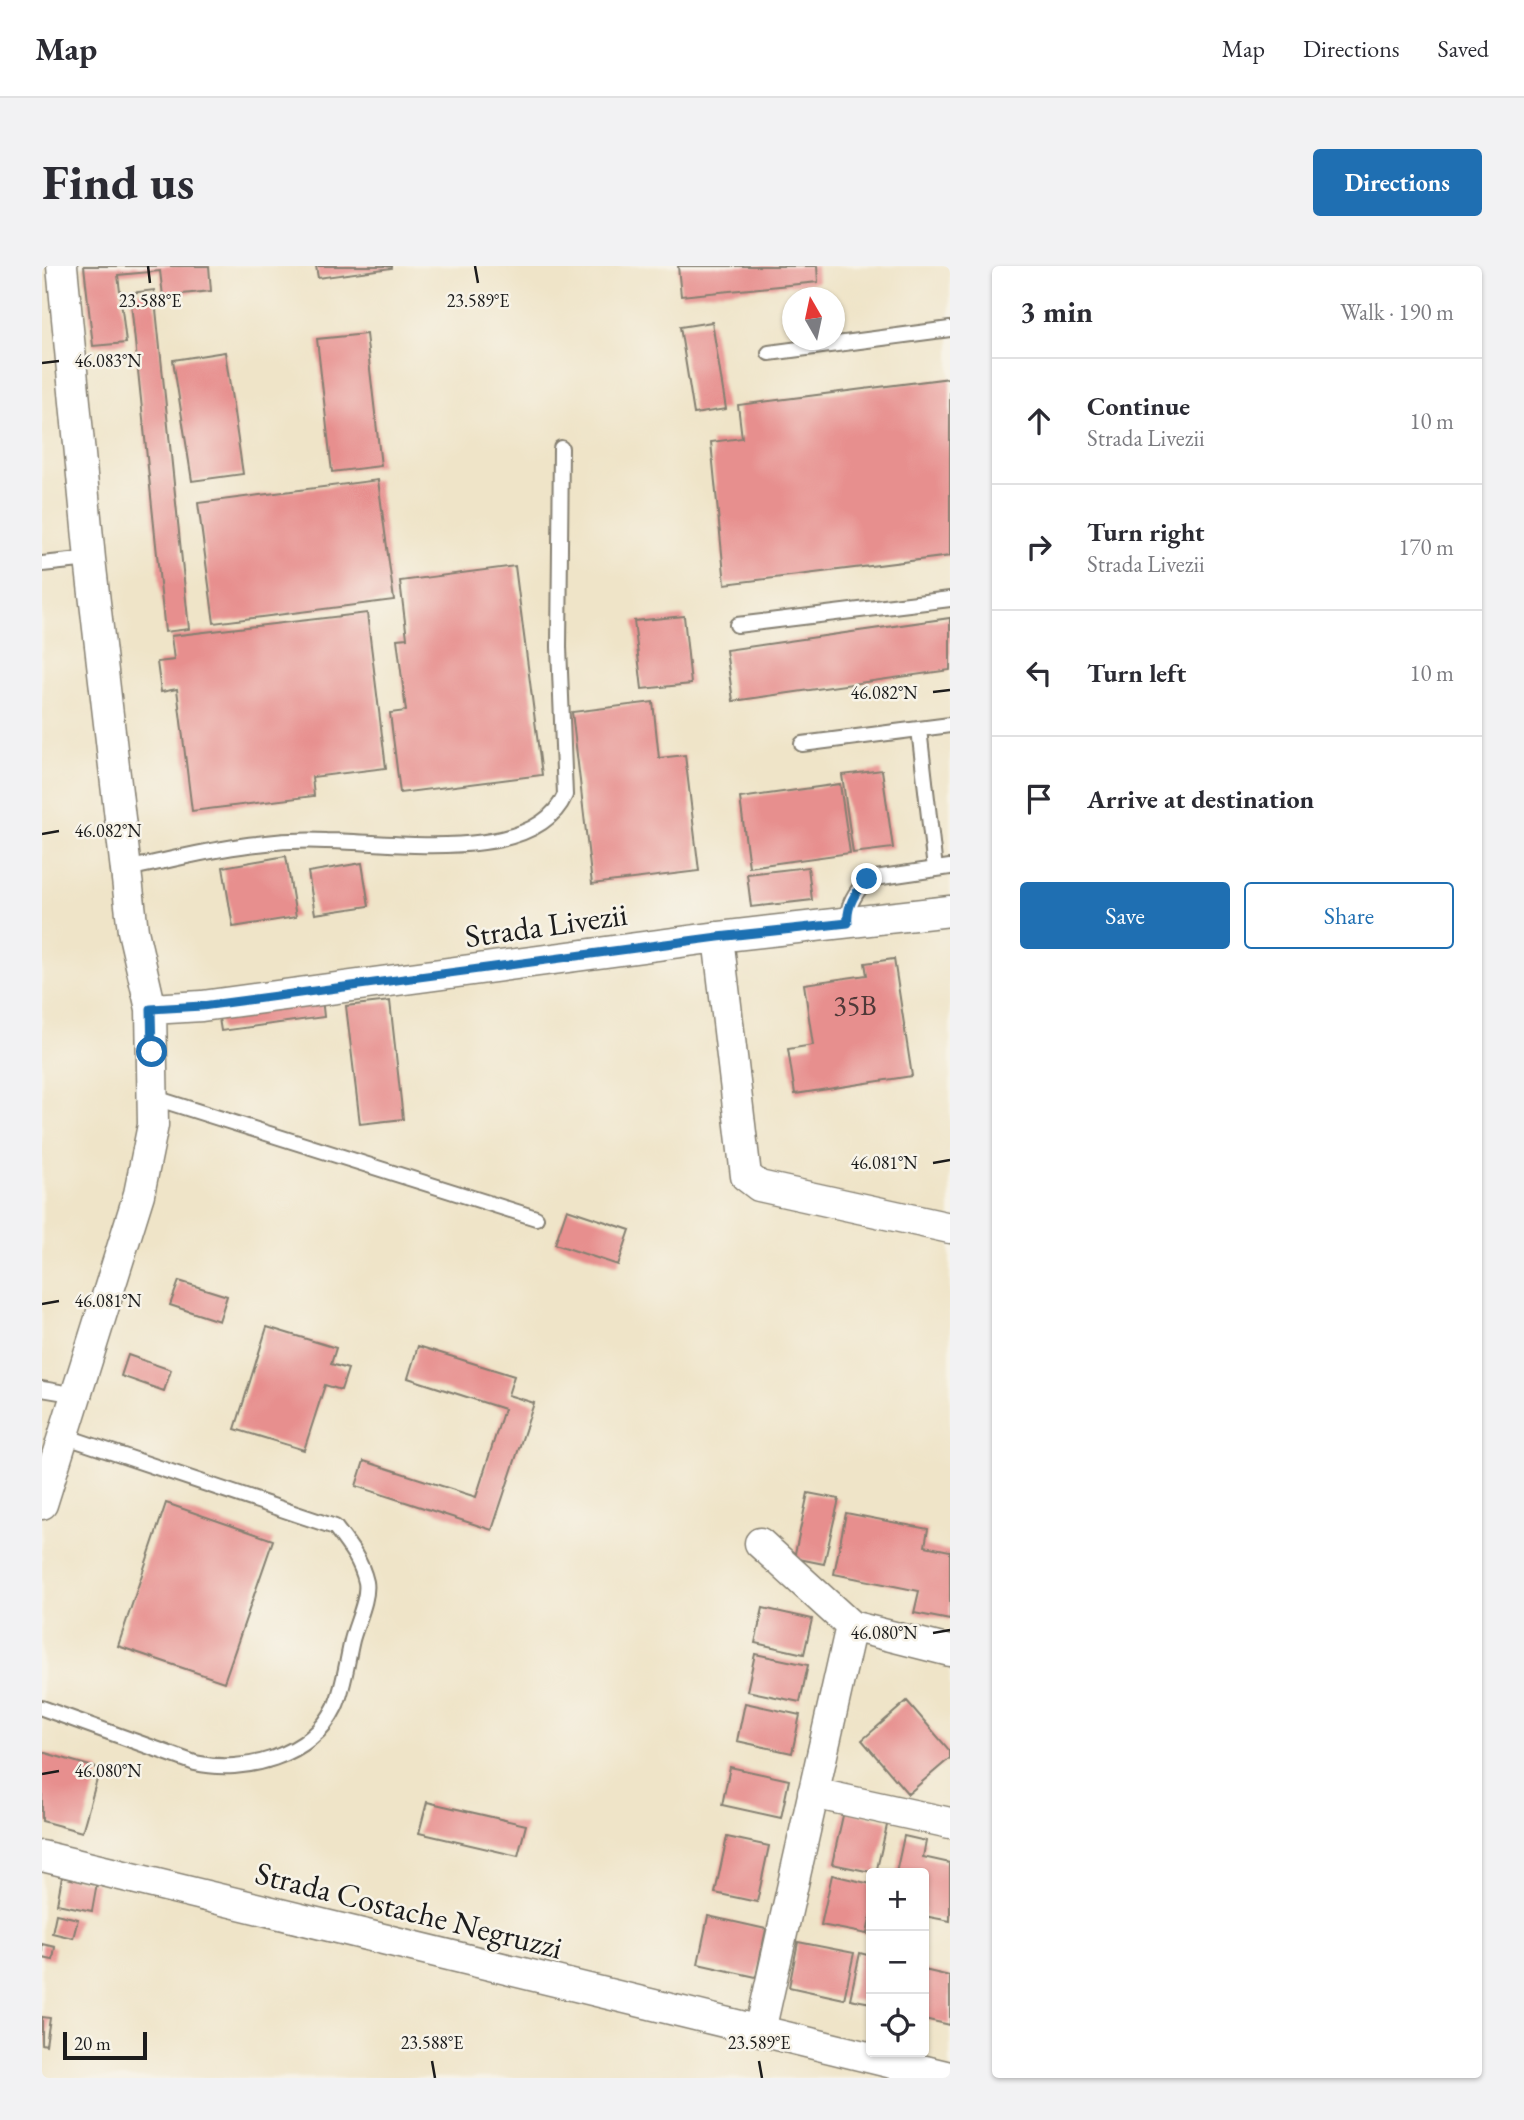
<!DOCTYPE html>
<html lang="en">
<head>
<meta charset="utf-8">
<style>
  :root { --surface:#fff; --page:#f2f2f3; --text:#2b2b33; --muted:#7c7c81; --line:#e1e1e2; --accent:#1f6fb2 }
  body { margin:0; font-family:"EB Garamond",serif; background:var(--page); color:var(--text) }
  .controls { position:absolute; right:21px; bottom:21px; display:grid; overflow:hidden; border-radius:7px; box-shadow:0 2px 5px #0004 }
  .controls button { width:63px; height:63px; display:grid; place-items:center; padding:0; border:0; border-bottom:2px solid var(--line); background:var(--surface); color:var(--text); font:35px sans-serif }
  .compass { position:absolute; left:740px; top:21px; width:63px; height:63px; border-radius:50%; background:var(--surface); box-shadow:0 2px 5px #0004; rotate:351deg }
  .scale { position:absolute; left:21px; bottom:18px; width:84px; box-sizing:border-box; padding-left:7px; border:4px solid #1c1c1c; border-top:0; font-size:19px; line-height:24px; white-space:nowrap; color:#1c1c1c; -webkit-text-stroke:5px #f7f3e8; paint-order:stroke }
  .stop { position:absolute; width:21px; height:21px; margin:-16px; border:5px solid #1f6fb2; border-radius:50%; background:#fff }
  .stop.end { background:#1f6fb2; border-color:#fff; box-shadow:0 2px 7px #0008 }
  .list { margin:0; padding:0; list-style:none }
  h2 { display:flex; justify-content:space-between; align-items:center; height:91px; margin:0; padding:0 28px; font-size:30px }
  h2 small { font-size:23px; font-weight:400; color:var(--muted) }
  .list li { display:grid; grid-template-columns:46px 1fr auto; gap:21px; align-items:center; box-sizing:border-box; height:126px; padding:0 28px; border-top:2px solid var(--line) }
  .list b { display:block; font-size:26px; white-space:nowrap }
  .list p { margin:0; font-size:23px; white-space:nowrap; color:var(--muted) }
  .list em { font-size:23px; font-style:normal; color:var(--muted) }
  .actions { display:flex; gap:14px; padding:21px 28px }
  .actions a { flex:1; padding:16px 0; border:2px solid var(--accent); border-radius:7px; text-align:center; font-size:24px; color:var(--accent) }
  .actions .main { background:var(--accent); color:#fff }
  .icon { flex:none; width:38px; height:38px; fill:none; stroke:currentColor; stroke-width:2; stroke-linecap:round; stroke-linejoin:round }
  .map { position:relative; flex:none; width:908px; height:1812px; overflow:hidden; border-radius:7px }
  header { display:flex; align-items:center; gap:42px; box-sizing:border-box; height:98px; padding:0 35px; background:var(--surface); border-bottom:2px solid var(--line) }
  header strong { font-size:33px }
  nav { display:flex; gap:38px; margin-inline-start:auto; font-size:24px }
  .intro { display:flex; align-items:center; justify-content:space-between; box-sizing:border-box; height:168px; padding:0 42px }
  h1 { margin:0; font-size:49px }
  .button { padding:18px 32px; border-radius:7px; background:var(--accent); color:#fff; font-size:24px; font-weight:700 }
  main { display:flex; gap:42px; padding:0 42px }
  aside { flex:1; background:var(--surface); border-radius:7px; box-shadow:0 2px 5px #0004 }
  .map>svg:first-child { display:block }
</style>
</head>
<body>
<header>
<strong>Map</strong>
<nav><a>Map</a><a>Directions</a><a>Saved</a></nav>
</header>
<div class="intro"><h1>Find us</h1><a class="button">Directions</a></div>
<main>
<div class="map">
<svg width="908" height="1812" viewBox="0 0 908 1812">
  <rect width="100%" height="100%" fill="#f7f3e8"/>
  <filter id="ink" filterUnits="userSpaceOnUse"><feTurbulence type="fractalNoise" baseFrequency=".0143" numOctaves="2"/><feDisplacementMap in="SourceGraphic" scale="14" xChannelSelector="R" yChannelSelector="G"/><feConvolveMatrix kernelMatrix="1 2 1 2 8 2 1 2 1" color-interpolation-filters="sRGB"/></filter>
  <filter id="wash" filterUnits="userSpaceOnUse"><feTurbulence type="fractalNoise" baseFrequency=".00686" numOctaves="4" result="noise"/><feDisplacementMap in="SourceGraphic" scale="28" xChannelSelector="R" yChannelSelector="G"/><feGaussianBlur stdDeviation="1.57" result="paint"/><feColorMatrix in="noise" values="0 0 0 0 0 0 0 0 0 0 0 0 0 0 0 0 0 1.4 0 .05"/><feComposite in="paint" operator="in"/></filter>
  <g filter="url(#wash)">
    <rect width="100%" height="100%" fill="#efe4c8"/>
    <g id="blocks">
      <path fill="#e78f8e" d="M 42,0 L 167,0 L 169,25 L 121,30 L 118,5 L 76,9 L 84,77 L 51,80 Z
        M 274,0 L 350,0 L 350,2 L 276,12 Z
        M 636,0 L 775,0 L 776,16 L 639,30 Z
        M 112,24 L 147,363 L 123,366 L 88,27 Z
        M 670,56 L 684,143 L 652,148 L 638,61 Z
        M 324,68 L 339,200 L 290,206 L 275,73 Z
        M 183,86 L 201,208 L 150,215 L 131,94 Z
        M 908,112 L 908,290 L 683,318 L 669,176 L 700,172 L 696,139 Z
        M 336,214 L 352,334 L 172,357 L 156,237 Z
        M 473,300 L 500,509 L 358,527 L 348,447 L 364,445 L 355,373 L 365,372 L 358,315 Z
        M 325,347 L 344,502 L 270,511 L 272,530 L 150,545 L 135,423 L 119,426 L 115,396 L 132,394 L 129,370 Z
        M 642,350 L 649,418 L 600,423 L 592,355 Z
        M 908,352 L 908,404 L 691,435 L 684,384 Z
        M 611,436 L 617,492 L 643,489 L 657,605 L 550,618 L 530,446 Z
        M 840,504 L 851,582 L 811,587 L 800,509 Z
        M 798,518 L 808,587 L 707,601 L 698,532 Z
        M 244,590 L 254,651 L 191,661 L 181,601 Z
        M 320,597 L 327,640 L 273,648 L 266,606 Z
        M 766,601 L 770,634 L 709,641 L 705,608 Z
        M 852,693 L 870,810 L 753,828 L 746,783 L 771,779 L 762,718 L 825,709 L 823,697 Z
        M 280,732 L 282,751 L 179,765 L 176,746 Z
        M 348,735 L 361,853 L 318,858 L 304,740 Z
        M 525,943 L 588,964 L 576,999 L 513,978 Z
        M 137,1015 L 185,1030 L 177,1055 L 128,1039 Z
        M 225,1061 L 294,1082 L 289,1098 L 306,1103 L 299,1124 L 283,1119 L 262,1184 L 193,1163 Z
        M 376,1080 L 472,1110 L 466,1129 L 492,1137 L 450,1264 L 314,1220 L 322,1195 L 434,1231 L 462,1143 L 366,1112 Z
        M 86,1089 L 129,1104 L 122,1125 L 79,1110 Z
        M 766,1227 L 797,1233 L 782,1298 L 752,1292 Z
        M 124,1237 L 231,1274 L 182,1416 L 76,1380 Z
        M 804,1247 L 886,1263 L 883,1280 L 908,1285 L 908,1354 L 872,1347 L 877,1325 L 792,1308 Z
        M 721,1342 L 770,1353 L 762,1388 L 713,1377 Z
        M 713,1388 L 766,1399 L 758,1436 L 705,1425 Z
        M 865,1435 L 908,1485 L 908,1492 L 866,1528 L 820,1474 Z
        M 703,1437 L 758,1449 L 750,1487 L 695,1475 Z
        M 0,1486 L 58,1503 L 40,1566 L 0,1555 Z
        M 688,1501 L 747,1514 L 739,1552 L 680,1539 Z
        M 385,1536 L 484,1559 L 476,1590 L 377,1567 Z
        M 802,1545 L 846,1555 L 834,1607 L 790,1598 Z
        M 862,1570 L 884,1575 L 881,1591 L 908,1597 L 908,1655 L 882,1650 L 882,1607 L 854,1607 Z
        M 685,1571 L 727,1580 L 715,1636 L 673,1627 Z
        M 790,1609 L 829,1618 L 829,1648 L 825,1668 L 779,1659 Z
        M 20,1611 L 55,1617 L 50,1645 L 15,1638 Z
        M 14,1648 L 36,1653 L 31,1672 L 10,1667 Z
        M 666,1650 L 724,1663 L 714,1711 L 656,1698 Z
        M 756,1676 L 812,1687 L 802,1733 L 747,1721 Z
        M 0,1678 L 13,1681 L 11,1694 L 0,1692 Z
        M 818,1687 L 829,1690 L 829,1737 L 808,1733 Z
        M 882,1704 L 908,1710 L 908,1759 L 882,1753 Z
        M 0,1751 L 8,1752 L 4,1779 L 0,1778 Z"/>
    </g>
  </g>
  <g filter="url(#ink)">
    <use href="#blocks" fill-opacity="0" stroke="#868072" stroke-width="2"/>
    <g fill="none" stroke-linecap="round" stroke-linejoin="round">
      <g stroke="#868072" stroke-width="18">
        <path id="service" d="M 727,87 L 908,63
          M 0,298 L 48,293
          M 695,359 L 908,333
          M 877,463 L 893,603
          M 760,478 L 908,459
          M 83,603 C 127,595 171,582 215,578 C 238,575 262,574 284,575 C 347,575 492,600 523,529 L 517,381 L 519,182
          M 806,657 C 804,640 814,625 826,613 L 908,601
          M 110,831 L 494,952
          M 0,1123 L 35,1129
          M 0,1442 L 153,1497 C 202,1508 269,1491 293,1441 C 302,1422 305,1395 310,1374 C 314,1358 327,1332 324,1316 C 319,1294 306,1278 293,1261 L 22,1170"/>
      </g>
      <g stroke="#868072" stroke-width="33">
        <path id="minor" d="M 676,671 L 704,910 L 717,920 L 908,962
          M 109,743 L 160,740 L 676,671 L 908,645
          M 0,1238 L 97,928 L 111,859 L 109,743 L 91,665 L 48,293 L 20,0
          M 718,1277 L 809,1360 L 908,1385
          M 771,1527 L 908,1557
          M 0,1590 L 908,1811
          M 718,1765 L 809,1360"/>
      </g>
      <use href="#service" stroke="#fff" stroke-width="14"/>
      <use href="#minor" stroke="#fff" stroke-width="30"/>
    </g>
  </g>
  <g fill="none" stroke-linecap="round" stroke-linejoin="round" filter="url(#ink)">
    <path stroke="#1f6fb2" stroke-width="9" d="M 110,786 L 109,743 L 160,740 L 676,671 L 806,657 C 804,640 814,625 825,613"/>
  </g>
  <path fill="none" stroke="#1c1c1c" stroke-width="2.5" d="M 106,0 L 108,17M 433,0 L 436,17M 0,97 L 17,95M 891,426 L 908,424M 0,568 L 17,565M 891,897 L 908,894M 0,1038 L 17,1035M 891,1367 L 908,1364M 0,1508 L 17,1505M 390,1795 L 393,1812M 717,1795 L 720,1812"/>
  <g text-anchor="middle" stroke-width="5" stroke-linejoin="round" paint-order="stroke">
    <g font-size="28" fill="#4f3938">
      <text x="813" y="749">35B</text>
    </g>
    <g font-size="32" fill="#1c1c1c" stroke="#f7f3e8">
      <text transform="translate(504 659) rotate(-8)" y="11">Strada Livezii</text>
      <text transform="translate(367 1644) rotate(14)" y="11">Strada Costache Negruzzi</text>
    </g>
  </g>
  <g font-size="18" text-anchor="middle" fill="#1c1c1c" stroke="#f7f3e8" stroke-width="5" stroke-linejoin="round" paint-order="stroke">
    <text x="108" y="41">23.588°E</text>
    <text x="436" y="41">23.589°E</text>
    <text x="66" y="101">46.083°N</text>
    <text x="842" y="433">46.082°N</text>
    <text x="66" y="571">46.082°N</text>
    <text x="842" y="903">46.081°N</text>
    <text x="66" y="1041">46.081°N</text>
    <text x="842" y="1373">46.080°N</text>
    <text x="66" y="1511">46.080°N</text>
    <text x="390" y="1783">23.588°E</text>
    <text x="717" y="1783">23.589°E</text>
  </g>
</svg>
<div class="controls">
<button>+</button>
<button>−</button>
<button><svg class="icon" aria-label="locate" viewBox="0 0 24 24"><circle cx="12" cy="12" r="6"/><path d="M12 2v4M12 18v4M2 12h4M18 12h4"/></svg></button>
</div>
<svg class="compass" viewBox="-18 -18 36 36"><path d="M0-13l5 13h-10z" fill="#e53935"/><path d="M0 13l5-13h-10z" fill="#7c7c81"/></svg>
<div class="scale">20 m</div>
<div class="stop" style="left:110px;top:786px"></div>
<div class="stop end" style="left:825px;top:613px"></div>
</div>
<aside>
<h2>3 min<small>Walk · 190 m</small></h2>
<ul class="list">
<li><svg class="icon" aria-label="ahead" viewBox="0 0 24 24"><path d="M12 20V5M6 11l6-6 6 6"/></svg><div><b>Continue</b><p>Strada Livezii</p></div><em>10 m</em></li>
<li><svg class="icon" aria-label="right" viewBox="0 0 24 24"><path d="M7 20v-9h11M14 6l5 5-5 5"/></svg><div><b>Turn right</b><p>Strada Livezii</p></div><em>170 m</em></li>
<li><svg class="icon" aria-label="left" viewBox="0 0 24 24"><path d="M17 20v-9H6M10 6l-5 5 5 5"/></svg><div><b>Turn left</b></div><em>10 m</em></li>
<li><svg class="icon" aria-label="arrive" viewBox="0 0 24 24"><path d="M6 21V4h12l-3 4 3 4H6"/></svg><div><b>Arrive at destination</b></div></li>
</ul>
<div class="actions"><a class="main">Save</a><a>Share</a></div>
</aside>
</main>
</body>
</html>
